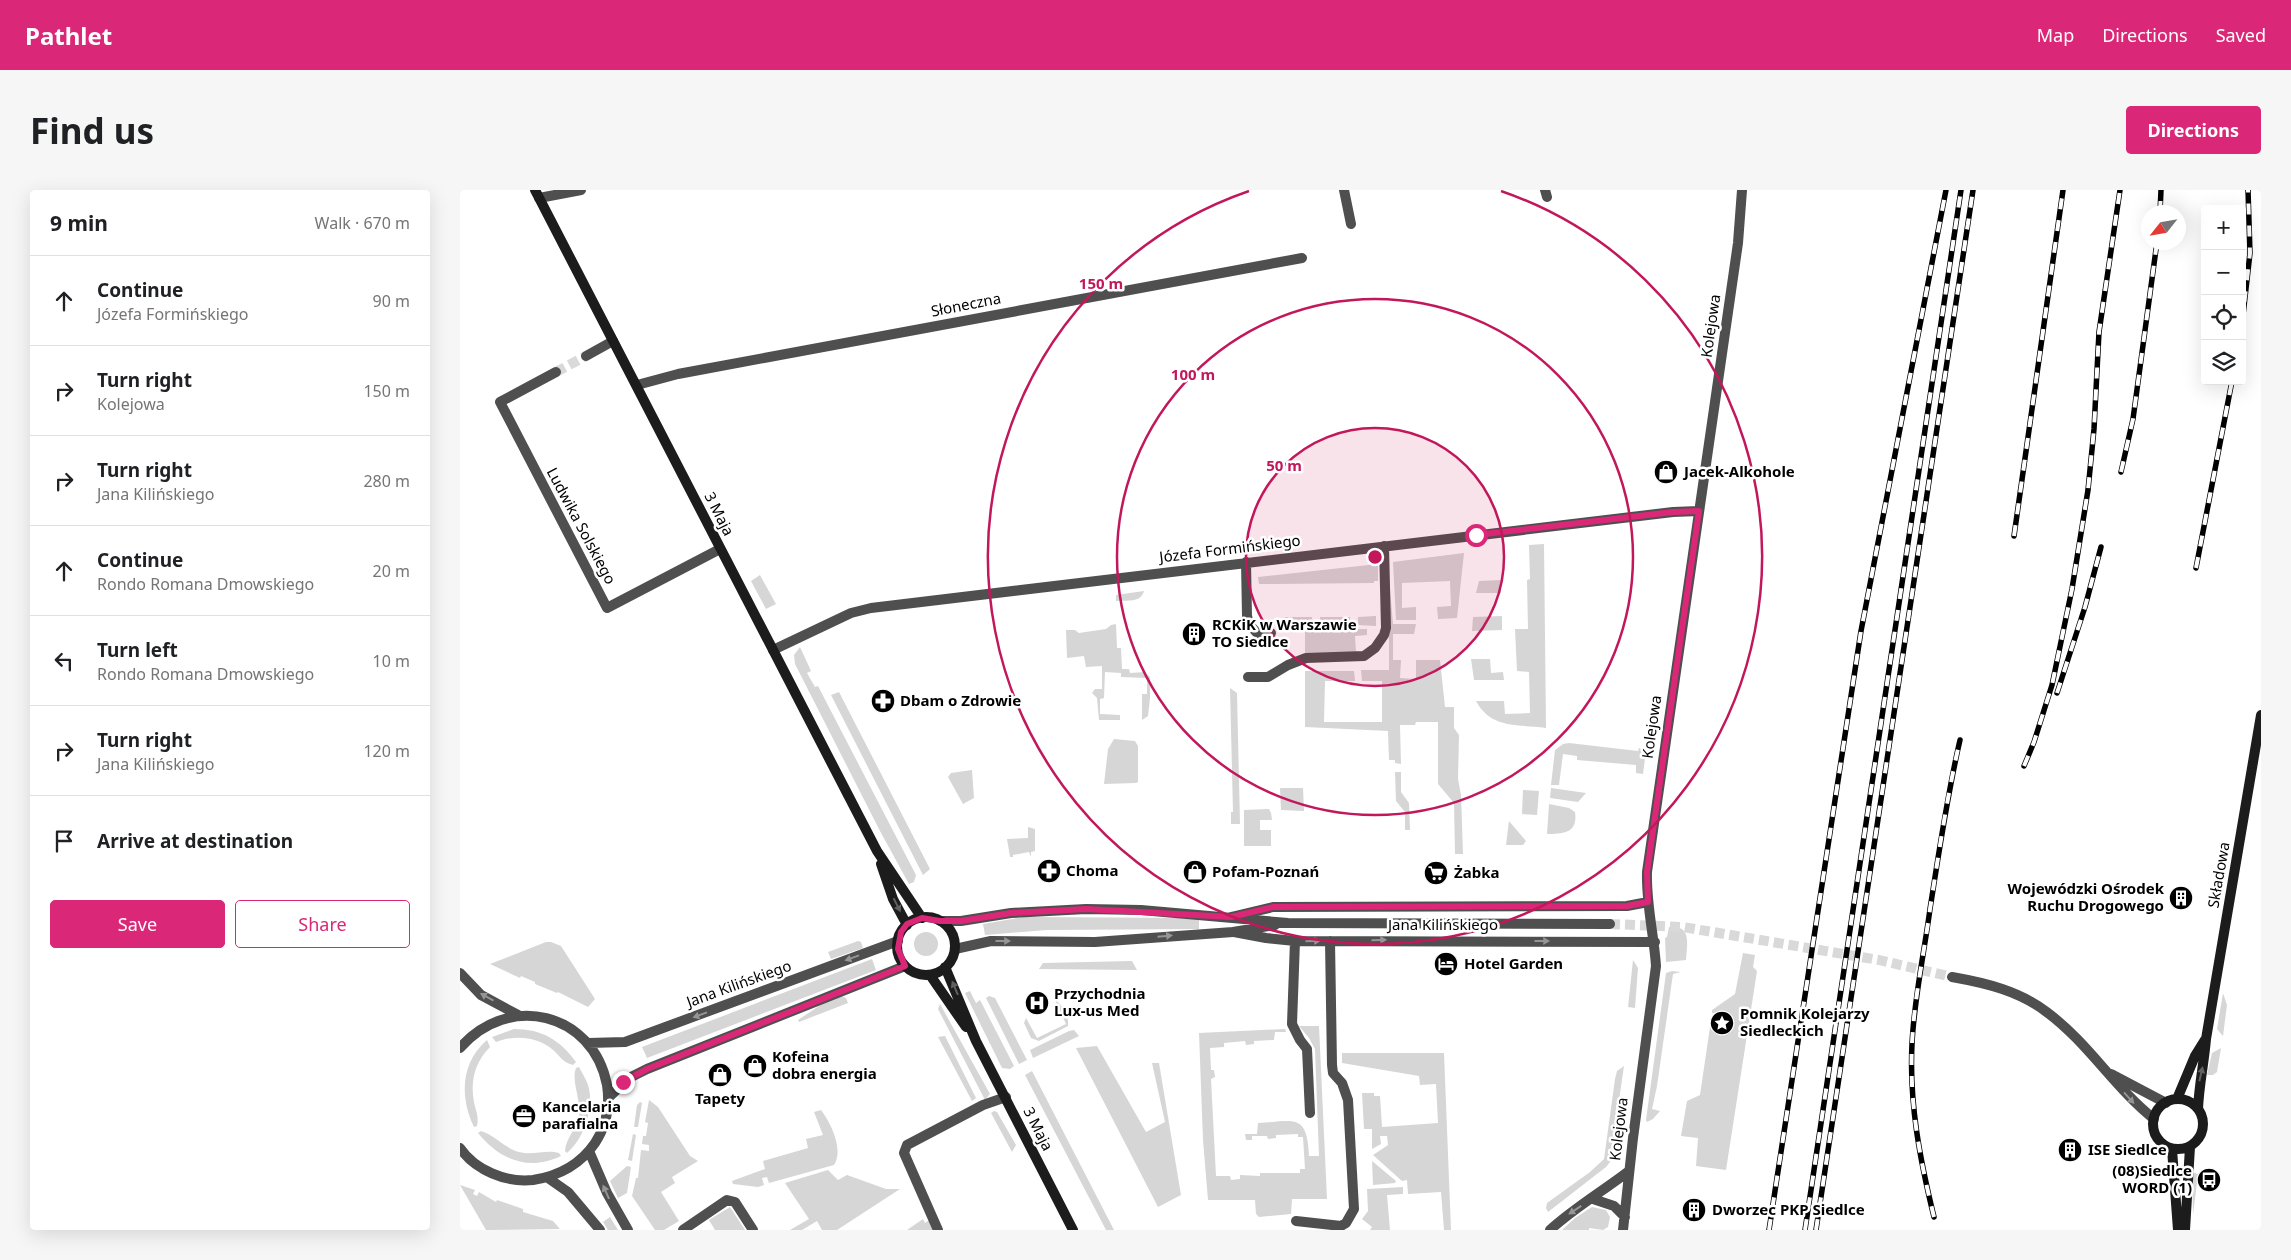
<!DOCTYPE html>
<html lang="en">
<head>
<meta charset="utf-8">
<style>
  :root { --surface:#fff; --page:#f6f6f6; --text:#202124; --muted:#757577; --line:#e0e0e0; --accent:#db2777 }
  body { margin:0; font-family:"Noto Sans",sans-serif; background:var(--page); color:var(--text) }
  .controls { position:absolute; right:15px; top:15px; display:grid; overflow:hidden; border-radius:5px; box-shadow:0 5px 20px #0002 }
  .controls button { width:45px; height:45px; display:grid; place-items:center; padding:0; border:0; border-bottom:1px solid var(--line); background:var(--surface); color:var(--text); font:25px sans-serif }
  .compass { position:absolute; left:1681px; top:15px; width:45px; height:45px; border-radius:50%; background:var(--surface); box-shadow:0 5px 20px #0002; rotate:239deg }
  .stop { position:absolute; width:15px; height:15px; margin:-11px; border:4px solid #db2777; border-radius:50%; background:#fff }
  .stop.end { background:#db2777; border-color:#fff; box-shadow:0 1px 5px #0008 }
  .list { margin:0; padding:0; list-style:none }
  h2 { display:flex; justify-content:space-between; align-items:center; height:65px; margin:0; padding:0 20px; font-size:21px }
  h2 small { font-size:16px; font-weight:400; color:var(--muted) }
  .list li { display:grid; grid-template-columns:32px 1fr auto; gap:15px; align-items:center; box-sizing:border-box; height:90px; padding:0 20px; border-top:1px solid var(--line) }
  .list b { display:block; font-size:19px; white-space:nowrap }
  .list p { margin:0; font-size:16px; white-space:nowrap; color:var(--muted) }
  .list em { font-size:16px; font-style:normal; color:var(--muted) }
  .actions { display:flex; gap:10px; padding:15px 20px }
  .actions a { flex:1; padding:11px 0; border:1px solid var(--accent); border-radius:5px; text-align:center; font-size:18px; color:var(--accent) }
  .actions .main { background:var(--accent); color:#fff }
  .icon { flex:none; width:28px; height:28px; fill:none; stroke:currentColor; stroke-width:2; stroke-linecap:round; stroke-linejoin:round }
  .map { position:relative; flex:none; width:1801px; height:1040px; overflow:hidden; border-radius:5px }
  header { display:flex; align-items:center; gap:30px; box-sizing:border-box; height:70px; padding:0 25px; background:var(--accent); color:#fff }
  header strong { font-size:24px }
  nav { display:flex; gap:28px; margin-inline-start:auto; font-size:18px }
  .intro { display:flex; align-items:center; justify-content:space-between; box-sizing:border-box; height:120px; padding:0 30px }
  h1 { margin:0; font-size:35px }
  .button { padding:12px 22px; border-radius:5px; background:var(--accent); color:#fff; font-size:18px; font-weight:700 }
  main { display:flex; gap:30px; padding:0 30px }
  aside { flex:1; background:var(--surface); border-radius:5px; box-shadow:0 5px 20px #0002 }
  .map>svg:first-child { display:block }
</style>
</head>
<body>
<header>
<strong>Pathlet</strong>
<nav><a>Map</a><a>Directions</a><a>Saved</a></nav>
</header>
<div class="intro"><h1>Find us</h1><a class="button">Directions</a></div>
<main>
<aside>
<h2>9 min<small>Walk · 670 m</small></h2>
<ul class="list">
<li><svg class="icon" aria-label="ahead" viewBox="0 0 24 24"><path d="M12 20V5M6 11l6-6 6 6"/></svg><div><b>Continue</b><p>Józefa Formińskiego</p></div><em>90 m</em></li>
<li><svg class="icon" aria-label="right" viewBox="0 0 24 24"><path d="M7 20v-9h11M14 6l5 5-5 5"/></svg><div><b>Turn right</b><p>Kolejowa</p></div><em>150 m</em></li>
<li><svg class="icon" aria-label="right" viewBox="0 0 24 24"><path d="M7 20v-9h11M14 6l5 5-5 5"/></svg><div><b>Turn right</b><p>Jana Kilińskiego</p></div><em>280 m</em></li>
<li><svg class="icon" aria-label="ahead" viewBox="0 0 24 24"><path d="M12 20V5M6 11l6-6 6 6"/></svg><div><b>Continue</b><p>Rondo Romana Dmowskiego</p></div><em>20 m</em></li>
<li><svg class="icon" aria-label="left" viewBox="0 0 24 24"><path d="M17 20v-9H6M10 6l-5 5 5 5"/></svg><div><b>Turn left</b><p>Rondo Romana Dmowskiego</p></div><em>10 m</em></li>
<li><svg class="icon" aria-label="right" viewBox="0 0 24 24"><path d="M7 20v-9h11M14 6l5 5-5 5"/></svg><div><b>Turn right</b><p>Jana Kilińskiego</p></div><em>120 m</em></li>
<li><svg class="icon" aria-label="arrive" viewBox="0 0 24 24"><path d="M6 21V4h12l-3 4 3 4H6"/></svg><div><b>Arrive at destination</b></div></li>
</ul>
<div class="actions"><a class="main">Save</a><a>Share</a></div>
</aside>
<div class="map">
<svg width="1801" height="1040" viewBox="0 0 1801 1040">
  <rect width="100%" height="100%" fill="#fff"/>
  <path fill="#d6d6d6" d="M 1084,354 L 1086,538 C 1057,534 1031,539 1016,511 L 1044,511 L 1045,524 L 1070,523 L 1069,482 L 1057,481 L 1055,439 L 1068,439 L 1067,390 L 1070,389 L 1069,355 Z
    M 1004,363 L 997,428 L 978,429 L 977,417 L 991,416 L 990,391 L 942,393 L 942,418 L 956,417 L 956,430 L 936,430 L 933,372 Z
    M 918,374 L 918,391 L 914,391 L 914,393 L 799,394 L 798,387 Z
    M 300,385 L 316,414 L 306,419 L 291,391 Z
    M 929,388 L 933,434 L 956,434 L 954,444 L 933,444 L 933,470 L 941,470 L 940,488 L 956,489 L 956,470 L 980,470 L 985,517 L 994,517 L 994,538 L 999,545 L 998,589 L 1001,605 L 1003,664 L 995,664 L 994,613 L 978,594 L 978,532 L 956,532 L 955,535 L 940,535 L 941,574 L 935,573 L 935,570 L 929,570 L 928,541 L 845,537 L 845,481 L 894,481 L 895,491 L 865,491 L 864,532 L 922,532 L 922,491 L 902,491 L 901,480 L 929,480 Z
    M 1041,390 L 1041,403 L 1016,403 L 1019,391 Z
    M 684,401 C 681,413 667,410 656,411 L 656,405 Z
    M 916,426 L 916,436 L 898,435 L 898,427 Z
    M 1042,426 L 1042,440 L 1012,441 L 1013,427 Z
    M 822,427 L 852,427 L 852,435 L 822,436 Z
    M 860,427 L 890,427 L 890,435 L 860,436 Z
    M 656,434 L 657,458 L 661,458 L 662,479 L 669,479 L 670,483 L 685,482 L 690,487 L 690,508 L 688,526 L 682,530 L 682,504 L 687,504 L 687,488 L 661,487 L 661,483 L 645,482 L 644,508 L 640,509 L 640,524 L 660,525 L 660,530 L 639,530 L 637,508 L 632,503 L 635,499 L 642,499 L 642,476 L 626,477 L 624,466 L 607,468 L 606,440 L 615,440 L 619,443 L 646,439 L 651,435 Z
    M 907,439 L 907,445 L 895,446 L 896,462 L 845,464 L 845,440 Z
    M 340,457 L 351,481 L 347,483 L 355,497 L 358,496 L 456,685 L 454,692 L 449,694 L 420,641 L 335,474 L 334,465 Z
    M 1011,469 L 1030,469 L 1031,483 L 1043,482 L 1044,490 L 1014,490 Z
    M 770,498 L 777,503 L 780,634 L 771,634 L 771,622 L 773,622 Z
    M 379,502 L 470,679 L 463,685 L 371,505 Z
    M 654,549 L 675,551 L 678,556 L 678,592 L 676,593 L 644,594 L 648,559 Z
    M 1109,553 L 1178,561 L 1179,558 L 1186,560 L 1183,584 L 1176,583 L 1176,575 L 1117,570 L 1117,566 L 1103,564 L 1099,595 L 1091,595 L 1095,560 L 1103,554 Z
    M 512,580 L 514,608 L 503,614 L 488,587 L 491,583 Z
    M 935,582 L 941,582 L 941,602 L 949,613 L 950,640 L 945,640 L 945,622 L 936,611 Z
    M 820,598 L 843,598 L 844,621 L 821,620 Z
    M 1091,598 L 1126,603 L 1118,612 L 1090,608 Z
    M 1063,600 L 1079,601 L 1077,625 L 1062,624 Z
    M 1089,614 L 1109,618 L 1115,622 C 1118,643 1104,644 1087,644 Z
    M 809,619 L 811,623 L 812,630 L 800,630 L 800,640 L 811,640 L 811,656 L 784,656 L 784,620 Z
    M 1049,631 L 1066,651 L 1063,655 L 1046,655 Z
    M 568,637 L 575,639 L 575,661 L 571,662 L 571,667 L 569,662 L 553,665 L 553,667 L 550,667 L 547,649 L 568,648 Z
    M 564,727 L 739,728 L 739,739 L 587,740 L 525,745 L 523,734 Z
    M 1209,737 C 1232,735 1227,754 1226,770 L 1206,772 L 1205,748 L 1207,747 Z
    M454 754a12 12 0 1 1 24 0a12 12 0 1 1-24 0Z
    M 398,751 L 401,752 L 403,758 L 371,769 L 368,762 Z
    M 86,752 L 91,752 L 101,756 L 135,809 L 128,817 L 98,802 L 97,803 L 75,794 L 75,792 L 61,786 L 60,788 L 30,774 Z
    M 1283,763 L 1295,765 L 1293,777 L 1297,781 L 1266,980 L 1236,976 L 1238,948 L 1221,946 L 1227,911 L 1240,905 L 1250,837 L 1269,839 L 1271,826 L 1252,823 L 1252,820 L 1275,804 Z
    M 412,769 L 416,780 L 187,868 L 182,857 Z
    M 1173,770 L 1178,778 L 1175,818 L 1168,817 Z
    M 672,771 L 677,780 L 579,779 L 583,773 Z
    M 1212,781 L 1221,782 L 1213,784 L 1197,896 L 1192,919 L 1200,921 L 1193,929 L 1187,932 L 1186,930 L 1206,783 Z
    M 510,801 L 516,813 L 520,810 L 554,876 L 550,879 L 542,878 L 505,803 Z
    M 1763,803 L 1767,815 L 1763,846 L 1757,839 Z
    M 381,806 L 386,808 L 388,813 L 339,832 L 338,830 L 365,812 Z
    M 529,806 L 535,808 L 567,870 L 559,874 L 526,808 Z
    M 594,808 C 603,817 609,823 608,836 L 579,851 L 571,848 L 564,833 L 566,828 L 577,848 L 606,834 Z
    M 480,814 L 530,904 L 525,910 L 478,819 Z
    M 839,836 L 859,836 L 867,1009 L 832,1009 L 831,1024 L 799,1027 L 796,1024 L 795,1010 L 748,1010 L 743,950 L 739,843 L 825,839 L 826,842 L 815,842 L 814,850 L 794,851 L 794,854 L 786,855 L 785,851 L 764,853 L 764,857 L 750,858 L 751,880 L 754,880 L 755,887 L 751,889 L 756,986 L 770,986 L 771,990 L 780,989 L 780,985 L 800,986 L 800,983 L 840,983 L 840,979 L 845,979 L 843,947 L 838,947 L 838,944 L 816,945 L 816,948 L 808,949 L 807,946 L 792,946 L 792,950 L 786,950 L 785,944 L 797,944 L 798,933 C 835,931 847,923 849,966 L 859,966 L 855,859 L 849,848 Z
    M 54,839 C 82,839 100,850 116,872 L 113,875 C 102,872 100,866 92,859 C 76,846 54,845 36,852 L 32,847 Z
    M 614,840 L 619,846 L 573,868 L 570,860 L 609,841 Z
    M 485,846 L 516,908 L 512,911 L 478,847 Z
    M 27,850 L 30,857 C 15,872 10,891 14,912 C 16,922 19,926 17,936 L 14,937 C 0,908 0,873 27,850 Z
    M 637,856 L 686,942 L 705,932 L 692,873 L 699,873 L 721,1005 L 698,1017 L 616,858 Z
    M 1761,858 L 1757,882 L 1753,885 L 1747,885 L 1752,863 Z
    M 882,863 L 984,863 L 991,1040 L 984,1040 L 981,1002 L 948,1004 L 947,990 L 942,991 L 913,965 L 928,955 L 927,946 L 920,946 L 921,954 L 912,959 L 912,939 L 904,939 L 902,903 L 914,903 L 914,906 L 920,906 L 922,937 L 978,933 L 976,894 L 960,895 L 959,886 L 882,873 Z
    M 1164,876 L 1150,972 L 1146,977 L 1088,1022 L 1086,1018 L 1087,1013 L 1130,982 L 1144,969 L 1155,889 L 1157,881 Z
    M 119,877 C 122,883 126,889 128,895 C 135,917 124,949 107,963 L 105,961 C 106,947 117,939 119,925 C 121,909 111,891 116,878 Z
    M 572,881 L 654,1040 L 646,1040 L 565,885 Z
    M 189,910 L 198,917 L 230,966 L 238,971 L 212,987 L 215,993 L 201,1002 L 219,1031 L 204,1040 L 195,1040 L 172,1006 L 176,988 L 178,988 L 181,960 L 189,961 L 189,955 L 182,954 L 183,946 L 186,946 L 188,933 L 185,932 Z
    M 180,912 L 182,913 L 178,937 L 174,937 L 177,915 Z
    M 361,920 C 371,933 384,960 374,975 L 309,993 L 307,987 L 302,988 L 304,995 L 298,997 L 273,994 L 272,991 L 305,979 L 303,971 L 348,958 L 346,949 L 363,945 L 354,922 Z
    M 534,921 L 537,922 L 556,955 L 552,962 L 531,923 Z
    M 21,941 C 35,945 44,958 59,962 C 73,966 86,959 99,963 L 101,966 C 68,982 39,969 18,943 Z
    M 173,944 L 176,945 L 172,971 L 168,970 Z
    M 912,971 L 936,991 L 935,993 L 913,995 Z
    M 167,976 L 171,977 L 167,1003 L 158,1008 L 150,991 Z
    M 368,980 L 378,990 L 387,985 L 426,999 L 440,999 L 377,1040 L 362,1040 L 357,1031 L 342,1040 L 330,1040 L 349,1029 L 325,993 Z
    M 1732,982 L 1738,984 L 1733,1025 Z
    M 0,995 L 15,1000 L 13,1004 L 17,1006 L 19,1002 L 36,1012 L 37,1010 L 63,1019 L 63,1022 L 93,1031 L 100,1039 L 26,1040 Z
    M 943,997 L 943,1004 L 927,1005 L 930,1040 L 910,1040 L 912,1037 L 902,1029 L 908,1021 L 907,999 Z
    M 270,1017 L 285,1040 L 255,1040 L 249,1030 Z
    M 1132,1017 L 1146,1020 L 1150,1027 L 1148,1037 L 1143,1040 L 1129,1038 L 1129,1040 L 1102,1040 L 1115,1028 Z
    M 150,1027 L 158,1040 L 148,1040 L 143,1032 Z
    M 463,1029 L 465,1033 L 469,1030 L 474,1040 L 447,1040 Z"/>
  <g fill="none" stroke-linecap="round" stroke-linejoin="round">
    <path stroke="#d9d9d9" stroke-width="10" stroke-dasharray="10 5" stroke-linecap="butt" d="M 96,182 L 126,166"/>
    <path stroke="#d9d9d9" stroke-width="10" stroke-dasharray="10 5" stroke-linecap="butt" d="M 1150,734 L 1223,737 L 1419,770 L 1492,787"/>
    <path stroke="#4f4f4f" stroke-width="10" d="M 884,0 L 891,34
      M 1085,0 L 1087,7
      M 79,8 L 121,0
      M 126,166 L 153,151
      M 96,182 L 40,212 L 147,418 L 260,359
      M 177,195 L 218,184 L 842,68
      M 786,372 L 787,426 L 789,434 L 797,443 L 811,443
      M 313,460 L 391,423 L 411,418 L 1213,322 L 1239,321
      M 788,487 L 808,487 L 828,475 L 846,468 L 904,466 L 915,458 L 924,445 L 926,438 L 924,356
      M 771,727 L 813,717 L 1167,716 L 1188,712
      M 774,742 L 806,748 L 835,751 L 1195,752
      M 835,751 L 832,834 L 840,850 L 847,859 L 850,923
      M 1133,1009 L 1154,1016 L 1165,1027
      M 836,1031 L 881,1036 L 886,1033 L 894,1019 L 888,910 L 882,893 L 873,883 L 872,875 L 870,751
      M 223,1040 L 267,1010 L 275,1012 L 293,1040
      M 478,1040 L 444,963 L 447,955 L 523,915 L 546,907
      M 1090,1040 C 1114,1018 1143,1001 1169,981
      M 1163,1040 L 1173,948 L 1196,776 C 1194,745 1186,714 1187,682 L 1278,53 L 1282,0"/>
    <path stroke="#4f4f4f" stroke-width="10" d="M 480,731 L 501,731 L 551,723 L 626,719 L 681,720 L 828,733 L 1150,734
      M 495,759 L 531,751 L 635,752 L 773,742 L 815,735
      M 0,783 L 21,805 L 58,825
      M 1492,787 C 1526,793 1560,801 1588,823 C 1628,853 1655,898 1694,929
      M 128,853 L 165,852 L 438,751
      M 0,858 C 48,802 133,822 147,895 C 150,915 147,935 135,953 C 120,975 99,986 73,990 C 46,993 15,980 0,958
      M 1651,884 L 1706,913
      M 149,907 L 169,888 L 187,879 L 445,776
      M 129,961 L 147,1003 L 168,1040
      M 88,988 L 108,1002 L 140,1040"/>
    <path stroke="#1c1c1c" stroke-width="10" d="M 75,0 L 417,661 L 462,728
      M 421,674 L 433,709 L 447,735
      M437 756a29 29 0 1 1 58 0a29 29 0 1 1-58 0Z
      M 485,777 L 516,851 L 613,1040
      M 470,785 L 506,837
      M1693 934a25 25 0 1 1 50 0a25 25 0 1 1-50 0Z
      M 1717,909 L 1735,866 L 1745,850
      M 1738,919 C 1739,895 1744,873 1746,849 L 1801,525
      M 1712,959 L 1718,1040
      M 1725,1040 L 1730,957"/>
    <g stroke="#000" stroke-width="5.5">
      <path id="rail" d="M 1700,22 L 1701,0
        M 1782,134 L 1790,63 L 1788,0
        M 1661,282 L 1673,229 L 1697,52
        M 1554,346 L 1603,0
        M 1736,378 L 1772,191
        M 1597,503 L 1625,417 L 1641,357
        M 1564,576 L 1574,552 L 1592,495 L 1612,399 L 1628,300 L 1634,239 L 1639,142 L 1660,0
        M 1474,1027 C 1460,970 1449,913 1452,854 C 1454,809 1464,764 1470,719 C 1479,662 1487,606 1500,550
        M 1309,1040 L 1401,441 L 1486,0
        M 1345,1040 L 1501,0
        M 1356,1040 L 1513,0"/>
    </g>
    <use href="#rail" stroke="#fff" stroke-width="4" stroke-dasharray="11" stroke-linecap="butt"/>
  </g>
  <defs><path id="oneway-solid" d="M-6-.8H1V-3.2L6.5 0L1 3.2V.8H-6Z" transform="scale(1.25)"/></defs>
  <g fill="#606060">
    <use href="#oneway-solid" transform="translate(437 715) rotate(63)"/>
    <use href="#oneway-solid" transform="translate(495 798) rotate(-113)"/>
    <use href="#oneway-solid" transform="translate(1741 884) rotate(-77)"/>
  </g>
  <g fill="#959595">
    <use href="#oneway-solid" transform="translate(705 746) rotate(-5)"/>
    <use href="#oneway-solid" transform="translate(919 750) rotate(-1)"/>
    <use href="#oneway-solid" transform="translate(543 751)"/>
    <use href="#oneway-solid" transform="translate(853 751) rotate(-1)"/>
    <use href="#oneway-solid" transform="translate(1082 751)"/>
    <use href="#oneway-solid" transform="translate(392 768) rotate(160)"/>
    <use href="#oneway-solid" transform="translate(27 807) rotate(-151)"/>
    <use href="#oneway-solid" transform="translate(240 825) rotate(160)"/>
    <use href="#oneway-solid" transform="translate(1669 908) rotate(48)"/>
    <use href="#oneway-solid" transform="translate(146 1002) rotate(-114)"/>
    <use href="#oneway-solid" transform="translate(1115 1020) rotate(147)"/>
  </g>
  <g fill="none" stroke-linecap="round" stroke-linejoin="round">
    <path stroke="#db2777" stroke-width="6" d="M 163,892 L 187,879 L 445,776 L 438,759 L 441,742 L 447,734 L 462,728 L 480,731 L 501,731 L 551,723 L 626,719 L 771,727 L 813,717 L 1167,716 L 1188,712 L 1187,682 L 1239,321 L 1213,322 L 1016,345"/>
  </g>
  <circle cx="915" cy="367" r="129" fill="#c2185b" fill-opacity=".12"/>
  <g fill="none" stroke="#c2185b" stroke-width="2.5">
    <circle cx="915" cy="367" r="129"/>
    <circle cx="915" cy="367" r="258"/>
    <path d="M1041 1A387 387 0 1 1 789 1"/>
  </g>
  <defs>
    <g id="shop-disc" transform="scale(1.25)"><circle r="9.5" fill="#000" stroke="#fff"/><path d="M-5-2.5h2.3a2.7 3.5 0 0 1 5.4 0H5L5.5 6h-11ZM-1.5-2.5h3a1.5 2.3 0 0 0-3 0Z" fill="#fff"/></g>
    <g id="building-disc" transform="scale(1.25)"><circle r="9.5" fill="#000" stroke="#fff"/><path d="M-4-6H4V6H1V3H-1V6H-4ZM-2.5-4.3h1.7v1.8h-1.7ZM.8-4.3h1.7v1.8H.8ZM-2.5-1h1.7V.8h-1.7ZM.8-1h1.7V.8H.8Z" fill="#fff"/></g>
    <g id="pharmacy-disc" transform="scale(1.25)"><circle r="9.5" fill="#000" stroke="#fff"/><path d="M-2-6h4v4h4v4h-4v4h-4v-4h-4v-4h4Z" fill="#fff"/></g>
    <g id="supermarket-disc" transform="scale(1.25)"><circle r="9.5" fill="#000" stroke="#fff"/><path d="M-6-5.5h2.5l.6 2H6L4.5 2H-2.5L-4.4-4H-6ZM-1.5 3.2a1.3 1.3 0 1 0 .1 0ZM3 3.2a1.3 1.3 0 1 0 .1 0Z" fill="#fff"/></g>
    <g id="hotel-disc" transform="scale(1.25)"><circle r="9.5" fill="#000" stroke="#fff"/><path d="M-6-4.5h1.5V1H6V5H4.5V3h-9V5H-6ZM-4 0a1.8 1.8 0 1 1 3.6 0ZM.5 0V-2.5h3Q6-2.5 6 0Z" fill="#fff"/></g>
    <g id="hospital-disc" transform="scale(1.25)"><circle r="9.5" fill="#000" stroke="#fff"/><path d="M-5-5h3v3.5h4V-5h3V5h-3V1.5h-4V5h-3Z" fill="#fff"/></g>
    <g id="sight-disc" transform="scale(1.25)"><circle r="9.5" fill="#000" stroke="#fff"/><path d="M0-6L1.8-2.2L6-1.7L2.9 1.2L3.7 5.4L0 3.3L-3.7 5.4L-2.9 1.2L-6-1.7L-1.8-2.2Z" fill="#fff"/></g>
    <g id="office-disc" transform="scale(1.25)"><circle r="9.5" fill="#000" stroke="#fff"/><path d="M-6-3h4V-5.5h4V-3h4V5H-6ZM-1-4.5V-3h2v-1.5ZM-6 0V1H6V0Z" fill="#fff"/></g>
    <g id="bus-disc" transform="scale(1.25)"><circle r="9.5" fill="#000" stroke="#fff"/><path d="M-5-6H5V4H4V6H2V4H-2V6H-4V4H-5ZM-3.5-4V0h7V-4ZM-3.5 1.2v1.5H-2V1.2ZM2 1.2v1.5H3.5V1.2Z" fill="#fff"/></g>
  </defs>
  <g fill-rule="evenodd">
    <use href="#shop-disc" x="1206" y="282"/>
    <use href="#building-disc" x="734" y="444"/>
    <use href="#pharmacy-disc" x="423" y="511"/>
    <use href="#pharmacy-disc" x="589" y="681"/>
    <use href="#shop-disc" x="735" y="682"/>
    <use href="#supermarket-disc" x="976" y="683"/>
    <use href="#building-disc" x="1721" y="708"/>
    <use href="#hotel-disc" x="986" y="774"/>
    <use href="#hospital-disc" x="577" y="813"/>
    <use href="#sight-disc" x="1262" y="833"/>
    <use href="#shop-disc" x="295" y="876"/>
    <use href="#shop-disc" x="260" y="885"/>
    <use href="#office-disc" x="64" y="926"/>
    <use href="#building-disc" x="1610" y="960"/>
    <use href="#bus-disc" x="1749" y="990"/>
    <use href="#building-disc" x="1234" y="1020"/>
  </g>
  <g text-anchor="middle" stroke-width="5" stroke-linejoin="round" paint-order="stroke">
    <g font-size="15" fill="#000" stroke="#fff">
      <text transform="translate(506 115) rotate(-11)" y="5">Słoneczna</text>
      <text transform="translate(1251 136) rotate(-82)" y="5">Kolejowa</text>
      <text transform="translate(259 324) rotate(63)" y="5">3 Maja</text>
      <text transform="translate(121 336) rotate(62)" y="5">Ludwika Solskiego</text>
      <text transform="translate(770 359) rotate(-7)" y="5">Józefa Formińskiego</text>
      <text transform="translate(1192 537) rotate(-82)" y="5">Kolejowa</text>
      <text transform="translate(1759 685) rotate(-80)" y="5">Składowa</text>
      <text x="983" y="740">Jana Kilińskiego</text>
      <text transform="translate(279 794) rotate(-20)" y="5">Jana Kilińskiego</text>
      <text transform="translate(578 939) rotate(63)" y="5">3 Maja</text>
      <text transform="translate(1159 939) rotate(-83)" y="5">Kolejowa</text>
    </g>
    <g font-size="15" font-weight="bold" fill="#000" stroke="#fff" text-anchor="start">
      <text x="1224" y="287">Jacek-Alkohole</text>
      <text x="752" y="440">RCKiK w Warszawie<tspan x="752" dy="17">TO Siedlce</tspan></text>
      <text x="440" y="516">Dbam o Zdrowie</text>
      <text x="606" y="686">Choma</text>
      <text x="752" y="687">Pofam-Poznań</text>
      <text x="994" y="688">Żabka</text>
      <text x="1704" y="704" text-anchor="end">Wojewódzki Ośrodek<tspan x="1704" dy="17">Ruchu Drogowego</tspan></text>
      <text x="1004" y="779">Hotel Garden</text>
      <text x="594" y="809">Przychodnia<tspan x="594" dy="17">Lux-us Med</tspan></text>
      <text x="1280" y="829">Pomnik Kolejarzy<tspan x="1280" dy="17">Siedleckich</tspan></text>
      <text x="312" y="872">Kofeina<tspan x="312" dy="17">dobra energia</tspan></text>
      <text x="260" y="914" text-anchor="middle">Tapety</text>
      <text x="82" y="922">Kancelaria<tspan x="82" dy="17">parafialna</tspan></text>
      <text x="1628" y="965">ISE Siedlce</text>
      <text x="1732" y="986" text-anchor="end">(08)Siedlce<tspan x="1732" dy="17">WORD (1)</tspan></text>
      <text x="1252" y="1025">Dworzec PKP Siedlce</text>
    </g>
  </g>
  <circle cx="915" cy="367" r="8" fill="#c2185b" stroke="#fff" stroke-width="2.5"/>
  <g font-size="15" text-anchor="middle" font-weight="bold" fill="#c2185b" stroke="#fff" stroke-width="5" stroke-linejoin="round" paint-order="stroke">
    <text x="641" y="99">150 m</text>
    <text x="733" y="190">100 m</text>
    <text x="824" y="281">50 m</text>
  </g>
</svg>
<div class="controls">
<button>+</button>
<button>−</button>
<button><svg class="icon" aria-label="locate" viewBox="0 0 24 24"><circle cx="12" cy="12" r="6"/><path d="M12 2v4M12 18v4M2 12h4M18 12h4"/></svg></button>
<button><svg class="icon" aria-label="layers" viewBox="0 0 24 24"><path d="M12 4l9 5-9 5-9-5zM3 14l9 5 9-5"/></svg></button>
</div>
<svg class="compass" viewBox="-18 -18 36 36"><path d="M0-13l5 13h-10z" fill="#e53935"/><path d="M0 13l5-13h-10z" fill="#757577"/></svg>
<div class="stop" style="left:1016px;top:345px"></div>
<div class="stop end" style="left:163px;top:892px"></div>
</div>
</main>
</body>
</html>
